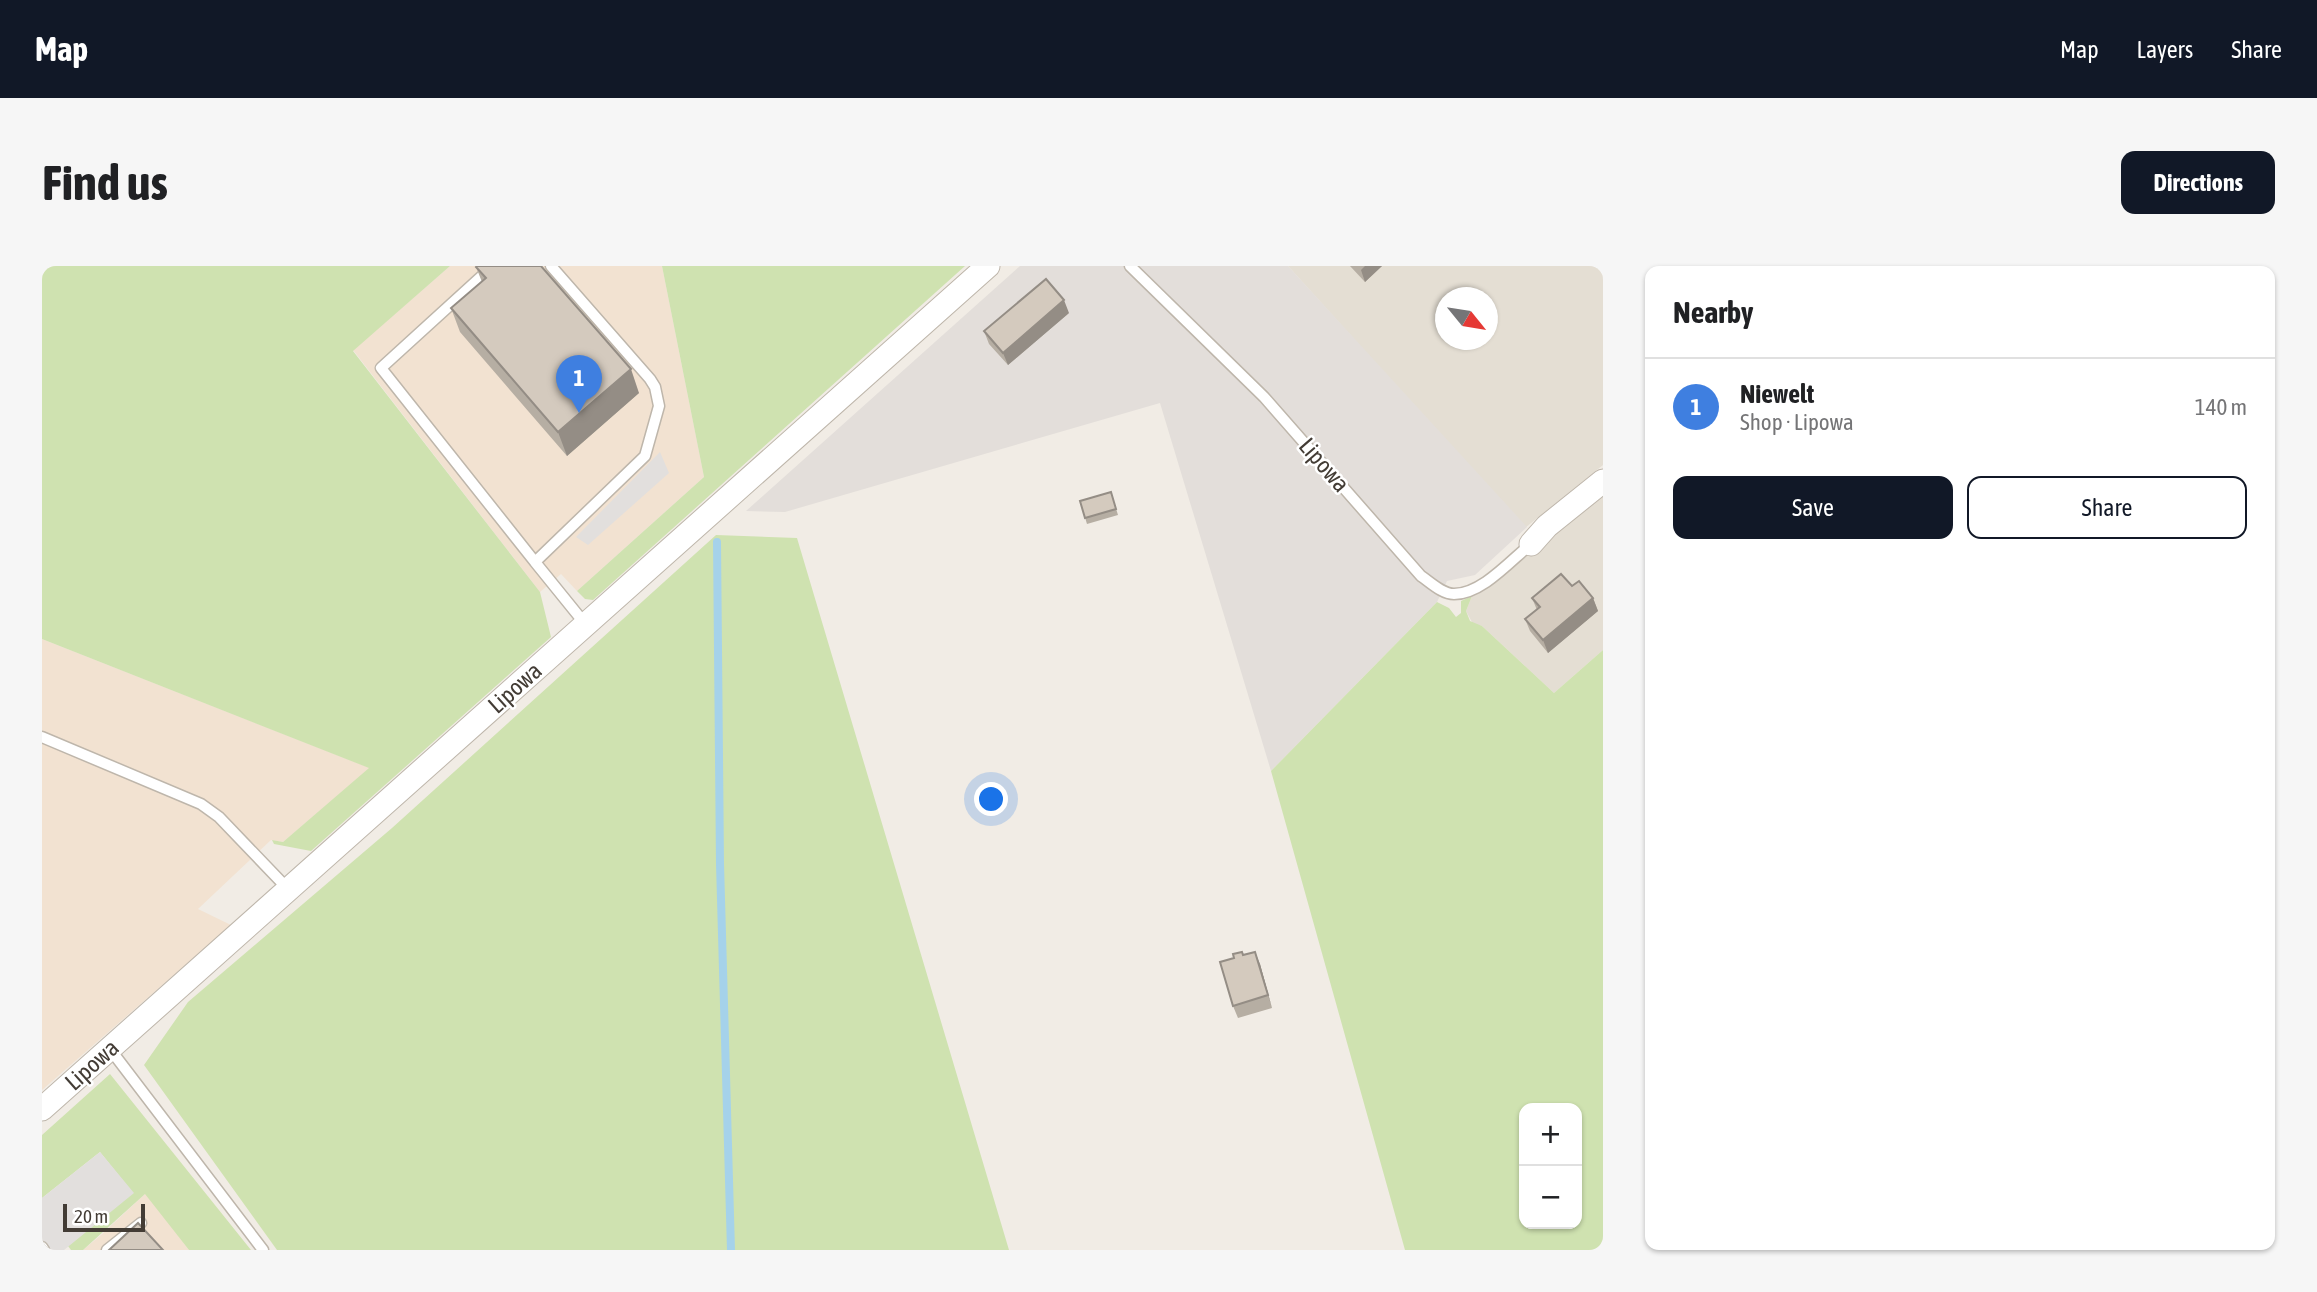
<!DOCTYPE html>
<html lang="en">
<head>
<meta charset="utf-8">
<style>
  :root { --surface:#fff; --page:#f6f6f6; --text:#202124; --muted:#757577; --line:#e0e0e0; --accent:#111827 }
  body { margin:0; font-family:"Asap Condensed",sans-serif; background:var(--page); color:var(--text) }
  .controls { position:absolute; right:21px; bottom:21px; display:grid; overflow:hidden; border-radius:14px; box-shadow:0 2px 5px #0004 }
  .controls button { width:63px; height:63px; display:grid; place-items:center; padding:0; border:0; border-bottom:2px solid var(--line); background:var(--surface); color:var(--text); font:35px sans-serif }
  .compass { position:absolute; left:1393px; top:21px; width:63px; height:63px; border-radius:50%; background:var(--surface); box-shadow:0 2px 5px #0004; rotate:120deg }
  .scale { position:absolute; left:21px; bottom:18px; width:82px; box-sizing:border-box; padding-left:7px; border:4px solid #433c35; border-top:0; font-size:19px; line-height:24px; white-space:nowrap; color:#433c35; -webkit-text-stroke:5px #fff; paint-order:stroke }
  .you { position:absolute; left:950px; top:534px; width:24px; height:24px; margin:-18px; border:5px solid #fff; border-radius:50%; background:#1a73e8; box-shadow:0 0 0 10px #1a73e833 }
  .badge { display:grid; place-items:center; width:46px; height:46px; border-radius:50%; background:var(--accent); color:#fff; font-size:23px; font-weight:700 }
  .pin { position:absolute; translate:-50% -58px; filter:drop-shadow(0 2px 4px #0008) }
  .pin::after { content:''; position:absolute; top:37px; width:24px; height:21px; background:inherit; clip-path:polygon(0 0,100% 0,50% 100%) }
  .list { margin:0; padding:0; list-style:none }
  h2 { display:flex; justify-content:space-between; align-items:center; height:91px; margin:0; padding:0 28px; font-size:30px }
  h2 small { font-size:23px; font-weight:400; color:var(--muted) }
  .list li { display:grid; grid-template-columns:46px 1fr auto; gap:21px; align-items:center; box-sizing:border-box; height:98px; padding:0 28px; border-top:2px solid var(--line) }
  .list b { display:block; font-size:26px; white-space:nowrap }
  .list p { margin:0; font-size:23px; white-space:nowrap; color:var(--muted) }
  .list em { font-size:23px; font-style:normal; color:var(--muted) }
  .actions { display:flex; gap:14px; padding:21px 28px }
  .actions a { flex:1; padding:16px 0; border:2px solid var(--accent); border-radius:14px; text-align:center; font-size:24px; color:var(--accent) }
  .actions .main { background:var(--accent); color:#fff }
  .map { position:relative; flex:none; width:1561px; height:984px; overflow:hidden; border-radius:14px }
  header { display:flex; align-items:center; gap:42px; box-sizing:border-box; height:98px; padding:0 35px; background:var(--accent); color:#fff }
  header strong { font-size:33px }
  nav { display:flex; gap:38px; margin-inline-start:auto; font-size:24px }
  .intro { display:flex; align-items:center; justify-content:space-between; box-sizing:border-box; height:168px; padding:0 42px }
  h1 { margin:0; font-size:49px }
  .button { padding:18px 32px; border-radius:14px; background:var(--accent); color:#fff; font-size:24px; font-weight:700 }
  main { display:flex; gap:42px; padding:0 42px }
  aside { flex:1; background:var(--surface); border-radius:14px; box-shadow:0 2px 5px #0004 }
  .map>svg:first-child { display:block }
</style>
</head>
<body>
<header>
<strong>Map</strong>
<nav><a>Map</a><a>Layers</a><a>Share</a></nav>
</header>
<div class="intro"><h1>Find us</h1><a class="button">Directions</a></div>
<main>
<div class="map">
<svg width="1561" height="984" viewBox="0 0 1561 984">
  <rect width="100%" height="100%" fill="#f1ece5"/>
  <path fill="#e4ded3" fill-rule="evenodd" d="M 1246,0 L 1561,0 L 1561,199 L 1483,262 ZM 1404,32 L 1446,32 L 1446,74 L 1404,74 Z
    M 1561,224 L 1561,384 L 1512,427 L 1440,360 L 1431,358 L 1424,345 L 1430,330 Z"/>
  <path fill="#f2e2d1" d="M 408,0 L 620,0 L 662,211 L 535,325 L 519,308 L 498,326 L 311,84 Z
    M 0,373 L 328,502 L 241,576 L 229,574 L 156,643 L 189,659 L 0,824 Z
    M 104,927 L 147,984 L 41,984 L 59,969 Z"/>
  <path fill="#e3deda" d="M 978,0 L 1246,0 L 1485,261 L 1433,309 L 1405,315 L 1395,336 L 1229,505 L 1118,137 L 743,246 L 704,245 Z"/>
  <path fill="#cfe2b0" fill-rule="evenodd" d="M 0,0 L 408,0 L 311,85 L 498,326 L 509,371 L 269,585 L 232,578 L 230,574 L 241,576 L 327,502 L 0,373 Z
    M 620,0 L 923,0 L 551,334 L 543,333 L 535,325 L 662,211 Z
    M 674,269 L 755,272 L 967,984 L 235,984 L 102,799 L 146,736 L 350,562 Z
    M 1430,330 L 1424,345 L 1428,355 L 1440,360 L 1512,427 L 1561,384 L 1561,984 L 1363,984 L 1229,505 L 1395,336 L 1407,342 L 1414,351 L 1419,347 L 1419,335 ZM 1482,842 L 1535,842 L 1535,958 L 1482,958 Z
    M 68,808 L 209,984 L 147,984 L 103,928 L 41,984 L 29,984 L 26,980 L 91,927 L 58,886 L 0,932 L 0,869 Z"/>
  <path fill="#e2dfdd" d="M 618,186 L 627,207 L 546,279 L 534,271 Z
    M 58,886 L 92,927 L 22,984 L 0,984 L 0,932 Z"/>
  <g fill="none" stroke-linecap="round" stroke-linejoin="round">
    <path stroke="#a5d2ea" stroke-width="8" d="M 675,276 L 678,598 L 689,984"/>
    <g stroke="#beb6ab" stroke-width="13">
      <path id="service" d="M 451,0 L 339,102 L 493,296 L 603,190 L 617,140 L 613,121 L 608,113 L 509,0
        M 1088,0 L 1222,131 L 1379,310 C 1388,316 1400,328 1412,328 C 1440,328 1469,294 1489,278
        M 493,296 L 544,359
        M 0,471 L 159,538 L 177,551 L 246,623
        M 68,783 L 221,984
        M 0,981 L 2,984
        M 65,984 L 99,957"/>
    </g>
    <g stroke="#beb6ab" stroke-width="25">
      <path id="minor" d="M 1489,278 L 1505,260 L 1561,215
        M 0,843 L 946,0"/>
    </g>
    <use href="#service" stroke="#fff" stroke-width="10"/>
    <use href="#minor" stroke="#fff" stroke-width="23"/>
  </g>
  <path fill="#b6aea3" d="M 1308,0 L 1340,0 L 1323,16 Z
    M 434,1 L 597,127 L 525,190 L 418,66 L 409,42 L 440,16 Z
    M 1027,47 L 966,99 L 947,78 L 942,65 Z
    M 1069,226 L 1076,249 L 1045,258 L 1038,235 Z
    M 1530,320 L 1551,332 L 1556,345 L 1506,387 L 1488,365 L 1483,353 L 1495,344 L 1490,332 Z
    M 1202,689 L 1218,698 L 1230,742 L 1196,752 L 1191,740 Z"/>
  <path fill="#948d85" d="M 1323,0 L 1340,0 L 1323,16 L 1319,4 Z
    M 1022,34 L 1027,47 L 966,99 L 961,87 Z
    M 589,103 L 597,127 L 525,190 L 516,166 Z
    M 1551,332 L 1556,345 L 1506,387 L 1501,374 Z
    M 1213,686 L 1218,698 L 1230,742 L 1226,729 Z"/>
  <path fill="#d4cabe" stroke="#948d85" stroke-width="2" d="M 435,0 L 499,0 L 589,103 L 516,166 L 409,42 L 444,12 L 434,1 Z
    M 1004,13 L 1022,34 L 961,87 L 942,65 Z
    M 1069,226 L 1074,243 L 1043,252 L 1038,235 Z
    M 1519,308 L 1530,320 L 1537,315 L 1551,332 L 1501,374 L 1483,353 L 1498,341 L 1490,332 Z
    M 1200,686 L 1201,689 L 1213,686 L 1226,729 L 1191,740 L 1178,696 L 1192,692 L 1191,688 Z
    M 96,957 L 121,984 L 67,984 Z"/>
  <g text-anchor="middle" stroke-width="5" stroke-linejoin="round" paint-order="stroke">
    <g font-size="24" fill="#433c35" stroke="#fff">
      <text transform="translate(1282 199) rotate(49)" y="8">Lipowa</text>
      <text transform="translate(473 422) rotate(-42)" y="8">Lipowa</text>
      <text transform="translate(50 799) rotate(-42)" y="8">Lipowa</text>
    </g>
  </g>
</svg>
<div class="controls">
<button>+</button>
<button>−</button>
</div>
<svg class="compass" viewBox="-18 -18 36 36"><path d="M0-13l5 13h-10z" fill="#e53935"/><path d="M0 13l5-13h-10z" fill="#757577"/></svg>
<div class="scale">20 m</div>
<div class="you"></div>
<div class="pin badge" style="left:537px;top:147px;background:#3f7fe0">1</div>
</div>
<aside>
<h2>Nearby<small></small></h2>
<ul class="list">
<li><span class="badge" style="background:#3f7fe0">1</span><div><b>Niewelt</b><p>Shop · Lipowa</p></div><em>140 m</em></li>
</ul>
<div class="actions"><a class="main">Save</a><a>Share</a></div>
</aside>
</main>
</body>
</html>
